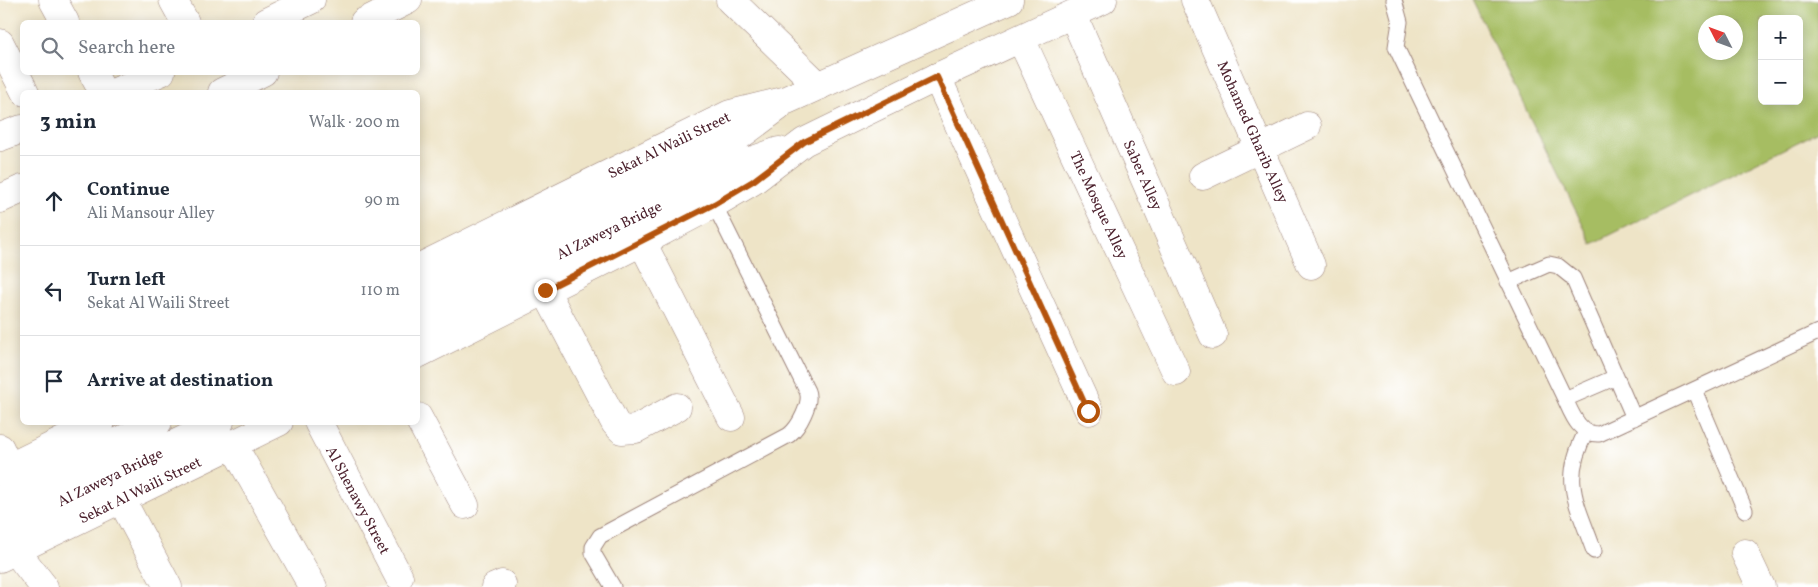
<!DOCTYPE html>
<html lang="en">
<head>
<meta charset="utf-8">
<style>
  :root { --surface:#fff; --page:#f2f2f3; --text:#1f2937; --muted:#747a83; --line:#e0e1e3 }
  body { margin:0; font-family:Vollkorn,serif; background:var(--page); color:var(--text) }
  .controls { position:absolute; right:15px; top:15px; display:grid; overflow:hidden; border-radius:8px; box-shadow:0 2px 12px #0003 }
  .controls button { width:45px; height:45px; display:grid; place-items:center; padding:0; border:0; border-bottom:1px solid var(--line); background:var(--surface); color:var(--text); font:25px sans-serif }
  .compass { position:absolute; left:1698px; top:15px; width:45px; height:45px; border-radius:50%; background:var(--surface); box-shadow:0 2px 12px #0003; rotate:312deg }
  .stop { position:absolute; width:15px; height:15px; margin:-11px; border:4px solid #b45309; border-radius:50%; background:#fff }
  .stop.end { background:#b45309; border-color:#fff; box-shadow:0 1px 5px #0008 }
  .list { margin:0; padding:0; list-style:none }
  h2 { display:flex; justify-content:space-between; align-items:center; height:65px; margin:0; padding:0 20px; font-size:21px }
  h2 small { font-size:16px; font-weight:400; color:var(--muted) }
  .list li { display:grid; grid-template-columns:32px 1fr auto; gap:15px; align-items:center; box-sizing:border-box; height:90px; padding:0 20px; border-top:1px solid var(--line) }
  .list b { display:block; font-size:19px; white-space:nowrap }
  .list p { margin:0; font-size:16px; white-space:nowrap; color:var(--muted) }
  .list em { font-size:16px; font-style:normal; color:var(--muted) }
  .icon { flex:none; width:28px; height:28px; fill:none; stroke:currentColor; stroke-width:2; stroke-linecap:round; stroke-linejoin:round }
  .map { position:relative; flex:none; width:1818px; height:587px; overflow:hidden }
  .search { position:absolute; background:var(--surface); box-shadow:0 2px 12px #0003; left:20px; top:20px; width:400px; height:55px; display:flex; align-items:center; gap:12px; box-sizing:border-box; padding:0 18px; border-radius:8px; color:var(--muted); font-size:19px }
  .panel { position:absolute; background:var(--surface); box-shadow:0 2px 12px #0003; left:20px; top:90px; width:400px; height:335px; border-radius:8px }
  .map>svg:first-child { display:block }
</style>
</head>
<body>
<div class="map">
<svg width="1818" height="587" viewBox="0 0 1818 587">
  <rect width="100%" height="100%" fill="#fff"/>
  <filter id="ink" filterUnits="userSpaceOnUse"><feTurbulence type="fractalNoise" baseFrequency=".02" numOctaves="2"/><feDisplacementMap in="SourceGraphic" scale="10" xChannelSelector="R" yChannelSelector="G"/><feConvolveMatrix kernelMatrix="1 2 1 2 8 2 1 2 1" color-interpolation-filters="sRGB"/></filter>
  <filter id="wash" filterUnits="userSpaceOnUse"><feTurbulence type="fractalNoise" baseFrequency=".0096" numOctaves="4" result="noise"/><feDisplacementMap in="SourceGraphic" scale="20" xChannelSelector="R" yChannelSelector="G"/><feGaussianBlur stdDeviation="1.12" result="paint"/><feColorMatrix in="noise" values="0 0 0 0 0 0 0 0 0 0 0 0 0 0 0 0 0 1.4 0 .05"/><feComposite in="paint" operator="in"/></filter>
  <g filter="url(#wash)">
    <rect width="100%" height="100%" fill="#eee4c7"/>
    <path fill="#a6bd62" stroke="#786e46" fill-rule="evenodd" d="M 1472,0 L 1818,0 L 1818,132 L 1592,244 ZM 1762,19 L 1799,19 L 1799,101 L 1762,101 ZM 1706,22 L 1736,22 L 1736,52 L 1706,52 Z"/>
  </g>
  <g filter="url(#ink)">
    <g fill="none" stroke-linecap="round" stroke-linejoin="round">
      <g stroke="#9c8279" stroke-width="17">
        <path id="service" d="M 1394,0 L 1400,22 L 1396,47 L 1565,399 C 1572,414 1579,435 1599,434 L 1818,332
          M 1508,282 L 1549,264 L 1558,266 L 1573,278 L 1634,418
          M 1694,390 L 1745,510
          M 1565,399 L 1616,377
          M 1586,432 C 1560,481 1577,503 1594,551
          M 613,587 L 593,553 L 593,547 L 600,536 L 789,435 C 799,427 812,403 807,391 L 714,204"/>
      </g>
      <g stroke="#9c8279" stroke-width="29">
        <path id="minor" d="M 53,0 L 65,22
          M 173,0 L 185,22
          M 730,0 L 819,86
          M 1195,0 L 1311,265
          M 1073,15 L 1213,335
          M 1021,39 L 1176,372
          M 0,43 L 25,92
          M 92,72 L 103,92
          M 937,77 L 1089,411
          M 1203,176 L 1307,126
          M 642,242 L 731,417
          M 545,290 L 615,423 L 622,430 L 636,429 L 677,407
          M 418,417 L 465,505
          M 318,422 L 399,577
          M 233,445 L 313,587
          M 0,448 L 9,468
          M 121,499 L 168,587
          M 15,550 L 44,587
          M 1745,553 L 1761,587
          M 495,587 L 502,584"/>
      </g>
      <g stroke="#9c8279" stroke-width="29">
        <path id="secondary" d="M 266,22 L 311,0
          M 364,22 L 408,0
          M 115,92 L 161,72
          M 222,92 L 263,72
          M 0,137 L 22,129
          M 0,199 L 22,189
          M 418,268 L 730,114 L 787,100 L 1009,0
          M 418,295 L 739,136 L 778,107
          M 418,325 L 748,162 L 779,151
          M 418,354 L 642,242 L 714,204 L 753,181 L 804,142 L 937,77 L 1103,0
          M 0,472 L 101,422
          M 0,500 L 158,422
          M 0,529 L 220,422
          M 0,558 L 279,422"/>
      </g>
      <use href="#service" stroke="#fff" stroke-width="15"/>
      <use href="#minor" stroke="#fff" stroke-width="28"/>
      <use href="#secondary" stroke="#fff" stroke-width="28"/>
    </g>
  </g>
  <g fill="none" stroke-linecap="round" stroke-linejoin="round" filter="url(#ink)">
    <path stroke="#b45309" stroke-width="6" d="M 545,290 L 714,204 L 753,181 L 804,142 L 937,77 L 1088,411"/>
  </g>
  <g text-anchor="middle" stroke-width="4" stroke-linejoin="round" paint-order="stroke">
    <g font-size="15" fill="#4a1f2b" stroke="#fff">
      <text transform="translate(1253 132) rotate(66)" y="5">Mohamed Gharib Alley</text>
      <text transform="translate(669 145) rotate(-26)" y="5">Sekat Al Waili Street</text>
      <text transform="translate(1143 175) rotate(66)" y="5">Saber Alley</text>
      <text transform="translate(1099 205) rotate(65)" y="5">The Mosque Alley</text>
      <text transform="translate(609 230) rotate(-26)" y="5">Al Zaweya Bridge</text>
      <text transform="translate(110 477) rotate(-26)" y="5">Al Zaweya Bridge</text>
      <text transform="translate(140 490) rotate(-26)" y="5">Sekat Al Waili Street</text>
      <text transform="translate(358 500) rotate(62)" y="5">Al Shenawy Street</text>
    </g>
  </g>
</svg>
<div class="controls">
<button>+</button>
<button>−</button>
</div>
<svg class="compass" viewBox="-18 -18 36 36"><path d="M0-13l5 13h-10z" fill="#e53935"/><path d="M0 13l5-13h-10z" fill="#747a83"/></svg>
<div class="stop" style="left:1088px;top:411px"></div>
<div class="stop end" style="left:545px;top:290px"></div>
<div class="search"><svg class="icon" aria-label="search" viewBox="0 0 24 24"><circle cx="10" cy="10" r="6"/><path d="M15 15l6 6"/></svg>Search here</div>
<section class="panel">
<h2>3 min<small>Walk · 200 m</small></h2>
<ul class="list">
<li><svg class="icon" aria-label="ahead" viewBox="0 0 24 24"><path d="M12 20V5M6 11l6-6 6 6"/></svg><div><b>Continue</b><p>Ali Mansour Alley</p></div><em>90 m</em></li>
<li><svg class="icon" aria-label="left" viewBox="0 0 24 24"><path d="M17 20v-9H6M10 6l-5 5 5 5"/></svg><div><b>Turn left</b><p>Sekat Al Waili Street</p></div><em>110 m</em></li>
<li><svg class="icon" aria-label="arrive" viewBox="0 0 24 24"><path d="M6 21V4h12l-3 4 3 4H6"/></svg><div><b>Arrive at destination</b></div></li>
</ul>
</section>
</div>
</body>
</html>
